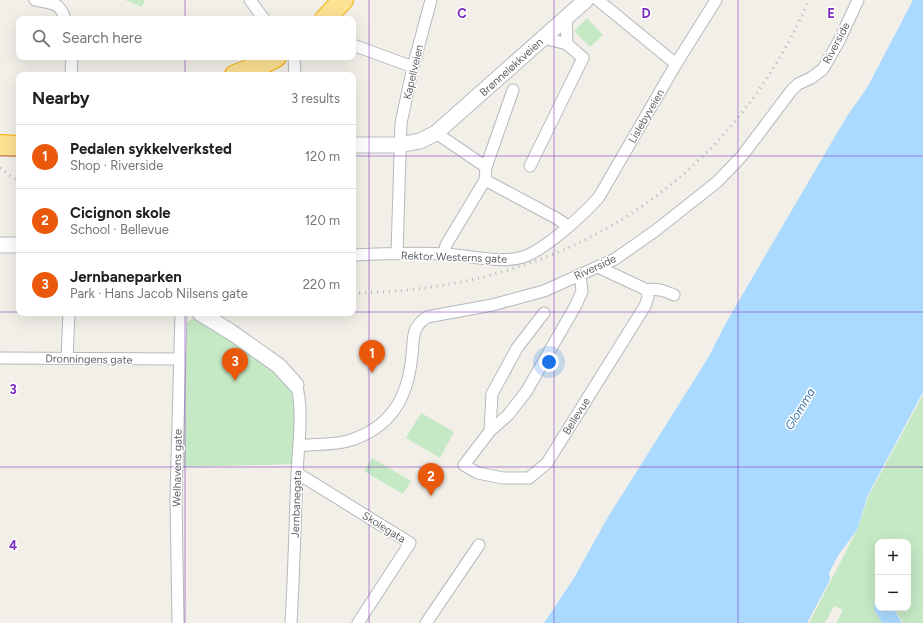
<!DOCTYPE html>
<html lang="en">
<head>
<meta charset="utf-8">
<style>
  :root { --surface:#fff; --page:#f2f2f2; --text:#202124; --muted:#757577; --line:#e0e0e0; --accent:#ea580c }
  body { margin:0; font-family:Figtree,sans-serif; background:var(--page); color:var(--text) }
  .controls { position:absolute; right:12px; bottom:12px; display:grid; overflow:hidden; border-radius:8px; box-shadow:0 4px 16px #0002 }
  .controls button { width:36px; height:36px; display:grid; place-items:center; padding:0; border:0; border-bottom:1px solid var(--line); background:var(--surface); color:var(--text); font:20px sans-serif }
  .you { position:absolute; left:549px; top:362px; width:14px; height:14px; margin:-10px; border:3px solid #fff; border-radius:50%; background:#1a73e8; box-shadow:0 0 0 6px #1a73e833 }
  .badge { display:grid; place-items:center; width:26px; height:26px; border-radius:50%; background:var(--accent); color:#fff; font-size:13px; font-weight:700 }
  .pin { position:absolute; translate:-50% -33px; filter:drop-shadow(0 1px 2px #0008) }
  .pin::after { content:''; position:absolute; top:21px; width:14px; height:12px; background:inherit; clip-path:polygon(0 0,100% 0,50% 100%) }
  .list { margin:0; padding:0; list-style:none }
  h2 { display:flex; justify-content:space-between; align-items:center; height:52px; margin:0; padding:0 16px; font-size:17px }
  h2 small { font-size:13px; font-weight:400; color:var(--muted) }
  .list li { display:grid; grid-template-columns:26px 1fr auto; gap:12px; align-items:center; box-sizing:border-box; height:64px; padding:0 16px; border-top:1px solid var(--line) }
  .list b { display:block; font-size:15px; white-space:nowrap }
  .list p { margin:0; font-size:13px; white-space:nowrap; color:var(--muted) }
  .list em { font-size:13px; font-style:normal; color:var(--muted) }
  .icon { flex:none; width:22px; height:22px; fill:none; stroke:currentColor; stroke-width:2; stroke-linecap:round; stroke-linejoin:round }
  .map { position:relative; flex:none; width:923px; height:623px; overflow:hidden }
  .search { position:absolute; background:var(--surface); box-shadow:0 4px 16px #0002; left:16px; top:16px; width:340px; height:44px; display:flex; align-items:center; gap:10px; box-sizing:border-box; padding:0 14px; border-radius:8px; color:var(--muted); font-size:15px }
  .panel { position:absolute; background:var(--surface); box-shadow:0 4px 16px #0002; left:16px; top:72px; width:340px; height:244px; border-radius:8px }
  .map>svg:first-child { display:block }
</style>
</head>
<body>
<div class="map">
<svg width="923" height="623" viewBox="0 0 923 623">
  <rect width="100%" height="100%" fill="#f1efe8"/>
  <path fill="#c5e8c5" d="M 125,0 L 145,0 L 142,7 Z
    M 587,18 L 603,35 L 590,47 L 574,31 Z
    M 194,318 L 274,366 L 297,395 L 297,464 L 184,467 L 185,359 L 186,323 Z
    M 923,395 L 923,623 L 903,623 L 894,608 L 908,608 L 908,542 L 878,542 L 878,598 L 875,601 L 874,609 L 882,623 L 836,623 L 843,610 L 834,606 L 825,623 L 809,623 L 857,530 L 869,495 Z
    M 421,413 L 454,432 L 440,458 L 406,438 Z
    M 372,458 L 411,481 L 403,494 L 364,471 Z"/>
  <path fill="#aadaff" d="M 913,0 L 923,0 L 923,392 L 868,495 L 857,530 L 839,554 L 829,573 L 830,580 L 807,623 L 544,623 L 574,578 L 608,517 L 708,358 L 727,321 L 847,116 L 867,88 Z
    M 878,598 L 878,608 L 893,608 L 902,623 L 882,623 L 874,609 L 875,601 Z"/>
  <g fill="none" stroke-linecap="round" stroke-linejoin="round">
    <g stroke="#b5b8bc" stroke-width="13">
      <path id="street" d="M 35,0 C 51,4 60,1 65,19
        M 250,0 L 264,19
        M 598,0 L 676,64
        M 566,17 L 567,44
        M 353,45 L 413,67
        M 294,57 L 295,75
        M 71,75 L 72,57
        M 436,133 L 486,167 L 513,90
        M 530,166 L 583,58 L 567,44 L 543,38
        M 485,180 L 556,218 L 568,226
        M 397,254 L 401,123 L 413,67 L 431,0
        M 444,254 L 446,245 L 485,180 L 486,167
        M 353,255 C 383,254 414,252 445,254 C 467,255 502,264 523,257 C 545,250 584,214 599,197 L 676,64 L 716,0
        M 598,267 L 647,290 C 657,288 665,291 674,295
        M 544,313 L 517,348 L 492,394 L 490,431 L 464,465 L 478,473 L 503,478 L 529,478 L 547,463 L 645,306 L 648,297 L 647,290
        M 0,358 L 179,359
        M 67,358 L 69,313
        M 490,431 L 508,415 L 526,392 L 576,305 L 582,291 L 580,275
        M 299,446 C 314,444 334,445 348,441 C 391,428 408,398 412,355 C 414,337 411,328 427,317 L 492,305 L 544,291 L 615,259 L 655,231 L 717,182 L 742,156 L 791,91 L 798,84 L 811,78 L 823,69 L 839,41 L 858,0
        M 297,473 L 410,543 L 358,623
        M 178,623 L 176,497 L 181,313
        M 291,623 C 294,573 295,523 297,473 C 298,450 304,405 296,385
        M 426,623 L 479,545"/>
    </g>
    <g stroke="#b6babf" stroke-width="17">
      <path id="secondary" d="M 353,145 L 399,145 L 420,141 L 436,133 L 586,0
        M 0,245 L 19,245
        M 200,313 L 231,332 L 279,366 L 296,385"/>
    </g>
    <g stroke="#f9ab00" stroke-width="22">
      <path id="highway" d="M 325,19 L 343,0
        M 235,75 L 257,67 L 276,57
        M 0,145 L 19,146"/>
    </g>
    <use href="#street" stroke="#fff" stroke-width="11"/>
    <use href="#secondary" stroke="#fff" stroke-width="15"/>
    <use href="#highway" stroke="#fde293" stroke-width="20"/>
    <path stroke="#b6b7b8" stroke-width="3" stroke-dasharray="1 5" stroke-linecap="butt" d="M 0,168 L 19,182
      M 353,293 C 556,291 727,189 809,0"/>
  </g>
  <path fill="none" stroke="#7b2cbf" stroke-width="1" stroke-opacity="0.55" d="M 185,0 L 185,19M 369,0 L 369,623M 554,0 L 554,623M 738,0 L 738,623M 185,57 L 185,75M 0,156 L 19,156M 353,156 L 923,156M 0,312 L 19,312M 353,312 L 923,312M 185,313 L 185,623M 0,467 L 923,467"/>
  <g text-anchor="middle" stroke-width="3" stroke-linejoin="round" paint-order="stroke">
    <g font-size="11" fill="#5f6368" stroke="#fff">
      <text transform="translate(836 43) rotate(-62)" y="4">Riverside</text>
      <text transform="translate(511 67) rotate(-42)" y="4">Brønneløkkveien</text>
      <text transform="translate(413 72) rotate(-77)" y="4">Kapellveien</text>
      <text transform="translate(646 116) rotate(-60)" y="4">Lislebyveien</text>
      <text transform="translate(454 257) rotate(2)" y="4">Rektor Westerns gate</text>
      <text transform="translate(595 267) rotate(-25)" y="4">Riverside</text>
      <text transform="translate(89 359) rotate(1)" y="4">Dronningens gate</text>
      <text transform="translate(576 416) rotate(-58)" y="4">Bellevue</text>
      <text transform="translate(177 468) rotate(-89)" y="4">Welhavens gate</text>
      <text transform="translate(296 504) rotate(-88)" y="4">Jernbanegata</text>
      <text transform="translate(384 527) rotate(32)" y="4">Skolegata</text>
    </g>
    <g font-size="12" font-style="italic" fill="#4174aa" stroke="#fff">
      <text transform="translate(800 409) rotate(-59)" y="4">Glomma</text>
    </g>
  </g>
  <g font-size="13" text-anchor="middle" font-weight="bold" fill="#7b2cbf" stroke="#fff" stroke-width="3" stroke-linejoin="round" paint-order="stroke">
    <text x="462" y="18">C</text>
    <text x="646" y="18">D</text>
    <text x="831" y="18">E</text>
    <text x="13" y="394">3</text>
    <text x="13" y="550">4</text>
  </g>
</svg>
<div class="controls">
<button>+</button>
<button>−</button>
</div>
<div class="you"></div>
<div class="pin badge" style="left:372px;top:373px">1</div>
<div class="pin badge" style="left:431px;top:496px">2</div>
<div class="pin badge" style="left:235px;top:381px">3</div>
<div class="search"><svg class="icon" aria-label="search" viewBox="0 0 24 24"><circle cx="10" cy="10" r="6"/><path d="M15 15l6 6"/></svg>Search here</div>
<section class="panel">
<h2>Nearby<small>3 results</small></h2>
<ul class="list">
<li><span class="badge">1</span><div><b>Pedalen sykkelverksted</b><p>Shop · Riverside</p></div><em>120 m</em></li>
<li><span class="badge">2</span><div><b>Cicignon skole</b><p>School · Bellevue</p></div><em>120 m</em></li>
<li><span class="badge">3</span><div><b>Jernbaneparken</b><p>Park · Hans Jacob Nilsens gate</p></div><em>220 m</em></li>
</ul>
</section>
</div>
</body>
</html>
